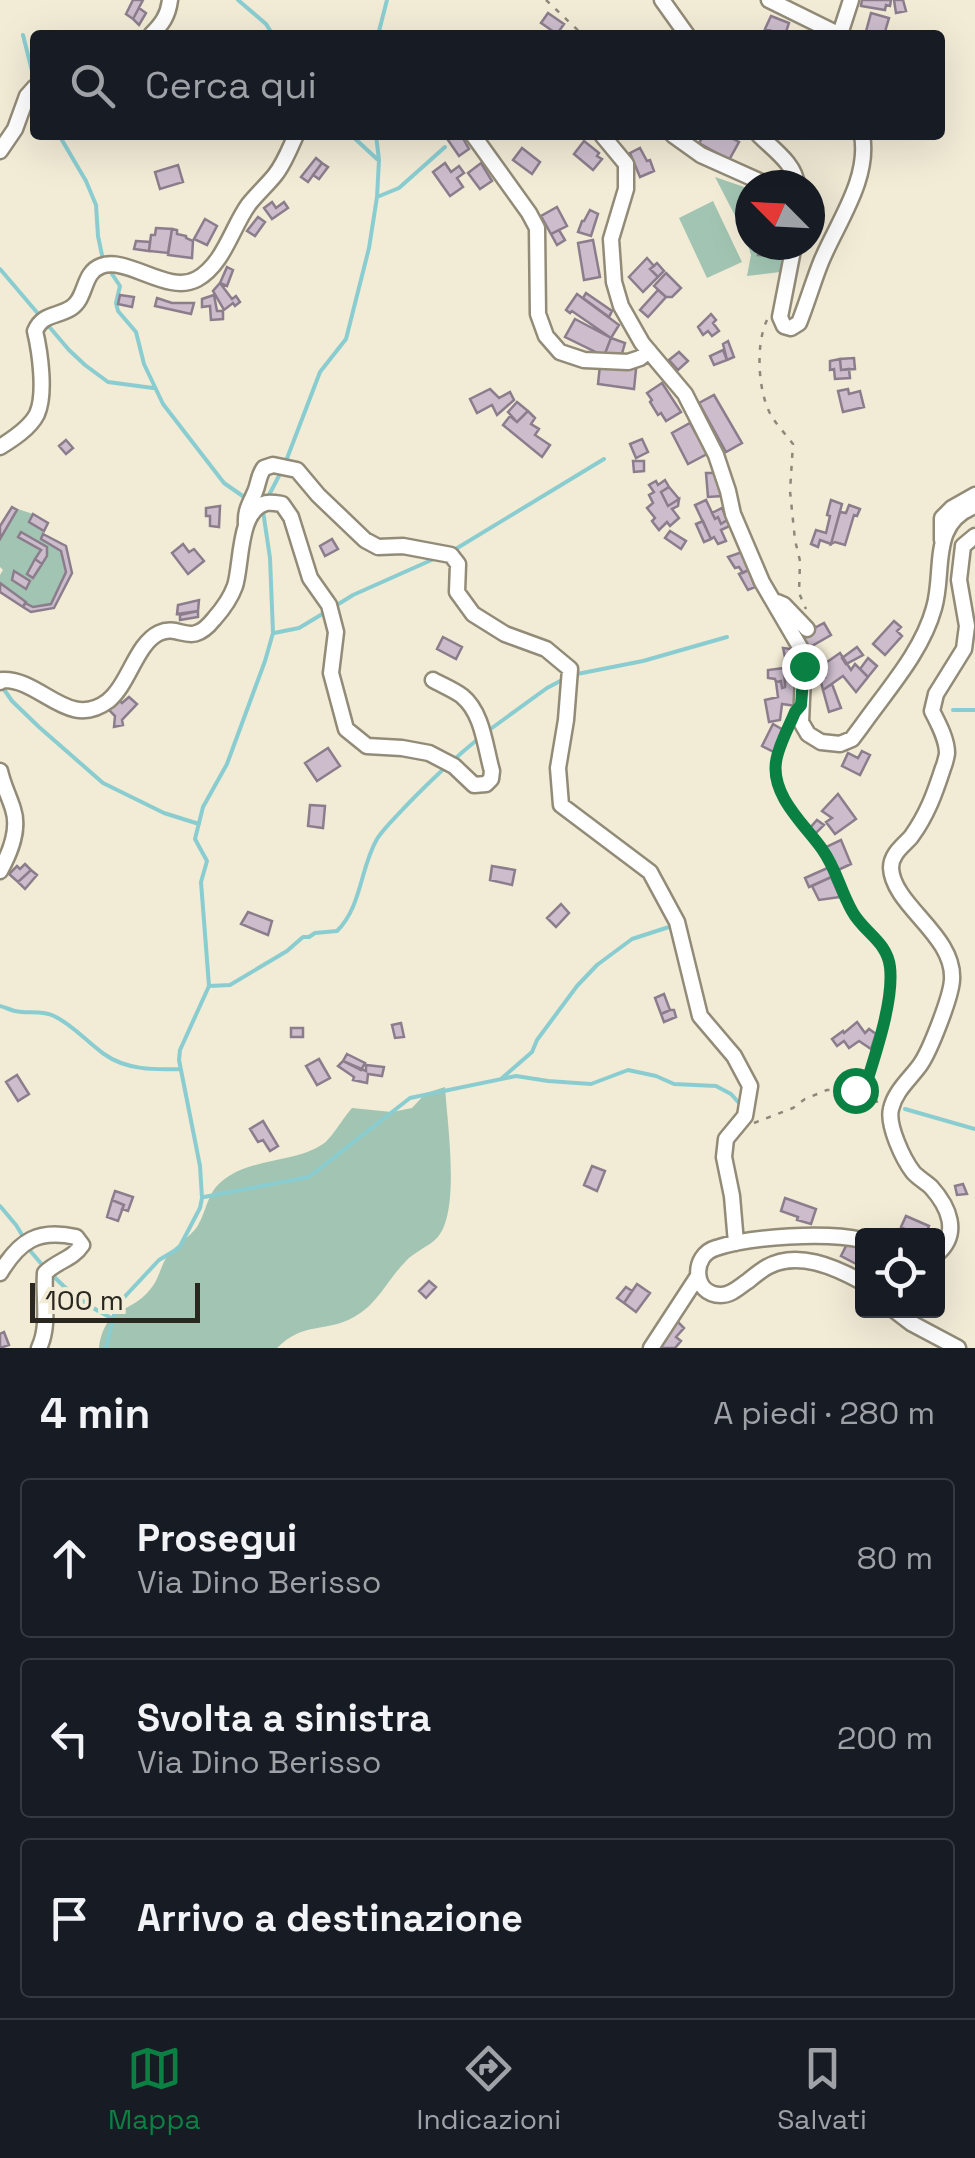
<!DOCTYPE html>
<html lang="it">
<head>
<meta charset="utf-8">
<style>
  :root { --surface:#171b24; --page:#242831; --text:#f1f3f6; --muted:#9ea1a6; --line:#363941; --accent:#0b8043 }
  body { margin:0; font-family:"Space Grotesk",sans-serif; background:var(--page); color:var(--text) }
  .controls { position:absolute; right:30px; bottom:30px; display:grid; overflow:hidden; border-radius:10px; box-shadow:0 10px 40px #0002 }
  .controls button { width:90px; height:90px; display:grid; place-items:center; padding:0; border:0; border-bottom:2px solid var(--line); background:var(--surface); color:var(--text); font:50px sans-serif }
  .compass { position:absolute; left:735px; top:170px; width:90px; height:90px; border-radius:50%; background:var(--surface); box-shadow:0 10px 40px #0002; rotate:294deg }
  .scale { position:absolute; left:30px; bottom:25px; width:170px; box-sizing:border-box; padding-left:10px; border:5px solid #29271f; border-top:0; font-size:28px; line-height:35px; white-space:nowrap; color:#29271f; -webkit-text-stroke:8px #f2ebd6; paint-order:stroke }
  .stop { position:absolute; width:30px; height:30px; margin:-22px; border:8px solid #0b8043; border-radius:50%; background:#fff }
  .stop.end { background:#0b8043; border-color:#fff; box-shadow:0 2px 10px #0008 }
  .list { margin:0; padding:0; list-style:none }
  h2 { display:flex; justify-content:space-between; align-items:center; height:130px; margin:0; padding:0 40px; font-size:42px }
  h2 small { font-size:32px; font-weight:400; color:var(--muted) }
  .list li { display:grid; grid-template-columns:65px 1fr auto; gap:30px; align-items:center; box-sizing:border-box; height:160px; margin:0 20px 20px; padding:0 20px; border:2px solid var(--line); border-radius:10px }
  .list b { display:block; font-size:38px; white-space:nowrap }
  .list p { margin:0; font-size:32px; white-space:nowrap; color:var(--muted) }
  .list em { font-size:32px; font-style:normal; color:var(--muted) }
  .icon { flex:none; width:55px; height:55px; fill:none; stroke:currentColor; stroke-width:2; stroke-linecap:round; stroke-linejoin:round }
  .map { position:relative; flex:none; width:975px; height:1348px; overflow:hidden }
  .search { position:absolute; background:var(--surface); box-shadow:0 10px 40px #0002; left:30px; right:30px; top:30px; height:110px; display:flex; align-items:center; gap:25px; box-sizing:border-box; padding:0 35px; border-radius:10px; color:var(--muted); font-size:38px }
  .sheet { height:670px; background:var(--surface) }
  nav { display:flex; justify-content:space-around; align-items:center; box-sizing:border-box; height:140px; border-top:2px solid var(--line); background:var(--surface); font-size:28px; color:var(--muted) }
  nav a { display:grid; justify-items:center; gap:5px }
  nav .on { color:var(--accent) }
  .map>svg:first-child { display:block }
</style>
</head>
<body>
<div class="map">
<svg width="975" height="1348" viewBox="0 0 975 1348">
  <rect width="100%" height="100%" fill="#f2ebd6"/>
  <path fill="#a1c5b2" d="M 715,177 L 750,189 L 750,245 L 785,245 L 780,272 L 747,276 L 751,255 L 744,233 Z
    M 713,201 L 742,262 L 707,278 L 679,218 Z
    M 12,507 L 33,514 L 48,523 L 44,534 L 66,546 L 72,573 L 54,608 L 31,612 L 0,592 L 0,575 L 3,570 L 0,567 L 0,526 Z
    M 445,1087 C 447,1121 461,1213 437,1238 C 428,1247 414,1252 406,1261 C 387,1280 378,1304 354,1317 C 326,1333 304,1321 277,1348 L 99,1348 C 105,1304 132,1315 152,1287 C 160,1277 161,1263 169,1254 C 177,1244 190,1237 197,1227 C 209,1207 206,1190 229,1176 C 258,1158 296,1162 323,1144 C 332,1138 343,1118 352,1108 L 392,1112 L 412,1108 L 426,1093 Z"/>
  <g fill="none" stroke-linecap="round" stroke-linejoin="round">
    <path stroke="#8acdd1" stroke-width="4" d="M 238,0 L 266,24 L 273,35
      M 23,35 L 35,83
      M 378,35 L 387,0
      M 59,135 L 86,181 L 96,205 L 98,236 L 103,260
      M 351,135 L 377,159
      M 377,197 L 399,188 L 445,147
      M 108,268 L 120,286 L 116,303 L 118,311 L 136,332 L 144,364 L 163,404 L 224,483 L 247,499
      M 0,269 L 69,350 L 85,365 L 108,382 L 153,388
      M 286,461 L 320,372 L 346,339 L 369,248 L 377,197 L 379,160 L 376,135
      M 268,497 L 282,470
      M 454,550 L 604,459
      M 332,608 L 353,595 L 436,558
      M 274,633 L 299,628 L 324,613
      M 572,675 L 643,661 L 727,637
      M 3,688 L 12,701 L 39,727 L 103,783 L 164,813 L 199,824
      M 953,710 L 975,710
      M 485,733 L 547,688 L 564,679
      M 209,986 L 230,985 L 287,951 L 303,937 L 309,937 L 315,933 L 337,931 C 362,906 360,868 377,839 C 384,828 395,818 403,809 C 427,784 451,761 478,739
      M 0,1006 C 1,1006 14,1011 15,1011 C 28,1014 42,1010 54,1016 C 73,1025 87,1042 104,1054 C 126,1070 155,1070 180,1069
      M 501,1079 L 532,1052 L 537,1040 L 577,986 L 597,965 L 632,939 L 672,926
      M 905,1109 L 975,1129
      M 204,1197 L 309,1177 L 410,1098 L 516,1076 L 548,1081 L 591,1084 L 628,1070 L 656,1076 L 674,1084 L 716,1086 L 731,1094 L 740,1104
      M 0,1206 L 16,1225 L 24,1238
      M 27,1247 L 44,1267
      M 50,1273 C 69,1293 89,1307 113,1319
      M 106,1348 L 116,1306 L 159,1260 L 179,1248 L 200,1208 L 202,1198 L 200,1166 L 179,1060 L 180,1050 L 209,986 L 201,882 L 207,861 L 195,839 L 203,807 L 227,764 L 265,661 L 273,633 L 270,558 L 263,511"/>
  </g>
  <path fill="#ccbccc" stroke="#8c7d8c" stroke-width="2.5" d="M 133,0 L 143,0 L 133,19 L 126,14 Z
    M 862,0 L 891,0 L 890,6 L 886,5 L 885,10 L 861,6 Z
    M 894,0 L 903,0 L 906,11 L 896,13 Z
    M 139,8 L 146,13 L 139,25 L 133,19 Z
    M 548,13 L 564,24 L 557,34 L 541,23 Z
    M 871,13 L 889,18 L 884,35 L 865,35 Z
    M 771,16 L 789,23 L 785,35 L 765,29 Z
    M 450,135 L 461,135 L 469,149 L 459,156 L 448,140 Z
    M 704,135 L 725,135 L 739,142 L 729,160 L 699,143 Z
    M 584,141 L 599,153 L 597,156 L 602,159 L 593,170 L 574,154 Z
    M 522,148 L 540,162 L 532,174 L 513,160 Z
    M 640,148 L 647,161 L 650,160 L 654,171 L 640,177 L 630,153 Z
    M 316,158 L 322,163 L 308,182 L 301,177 Z
    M 322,163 L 328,167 L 319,179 L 313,175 Z
    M 445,163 L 451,172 L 459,166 L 464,173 L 457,178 L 463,187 L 450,196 L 433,172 Z
    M 481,163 L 492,181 L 480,189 L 468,173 Z
    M 178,165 L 183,182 L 160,189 L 155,172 Z
    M 272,202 L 276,208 L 284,202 L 288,208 L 272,219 L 264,208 Z
    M 557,207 L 567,226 L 551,234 L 541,216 Z
    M 590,210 L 598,214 L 591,236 L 578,232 L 582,221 L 584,221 Z
    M 258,217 L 265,222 L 255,236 L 247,231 Z
    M 205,219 L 217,226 L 207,245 L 194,239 Z
    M 156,228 L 172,229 L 168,253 L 149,251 L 151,235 L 155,235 Z
    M 172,229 L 177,230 L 177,234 L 186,236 L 186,238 L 193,241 L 192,258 L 168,255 Z
    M 559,230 L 565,240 L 557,245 L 551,234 Z
    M 593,240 L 600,277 L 584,280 L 578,243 Z
    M 136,241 L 150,242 L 149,251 L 134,249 Z
    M 759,245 L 777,245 L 776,256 L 758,255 Z
    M 647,258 L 654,266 L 650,269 L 658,277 L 643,292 L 629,277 Z
    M 657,263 L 664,271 L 658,277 L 650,269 Z
    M 227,267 L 233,270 L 227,286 L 220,283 Z
    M 666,273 L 681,288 L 672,297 L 666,297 L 654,286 Z
    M 220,283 L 232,299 L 236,296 L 240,302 L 235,306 L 233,303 L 224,310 L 213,291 Z
    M 658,290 L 666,297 L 648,317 L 640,310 Z
    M 586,293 L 612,311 L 609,317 L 583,298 Z
    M 577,294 L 619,325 L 611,338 L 572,311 L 570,313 L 566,310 Z
    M 120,295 L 134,297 L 132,307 L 118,304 Z
    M 214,295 L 217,311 L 223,311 L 223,319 L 211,320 L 210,306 L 202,307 L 202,299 Z
    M 157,298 L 172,303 L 194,303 L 191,314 L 155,306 Z
    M 711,314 L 716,320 L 713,323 L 719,331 L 712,336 L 708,331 L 703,335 L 698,327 Z
    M 575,319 L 611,338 L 604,356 L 565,337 Z
    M 611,338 L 625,343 L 621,357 L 604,356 Z
    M 728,341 L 734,357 L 727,360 L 723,344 Z
    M 723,350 L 727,360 L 714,365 L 710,356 Z
    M 679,352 L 688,361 L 678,370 L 669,360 Z
    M 854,358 L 855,369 L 841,370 L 840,359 Z
    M 840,359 L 841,370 L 849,369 L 850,378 L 835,379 L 834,369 L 830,370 L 830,361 Z
    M 600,365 L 636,369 L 634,389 L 598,384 Z
    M 662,383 L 681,412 L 666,421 L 661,413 L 658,415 L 650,402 L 652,400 L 647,393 Z
    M 490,389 L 499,398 L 510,392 L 514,400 L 497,415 L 492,405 L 477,413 L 470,399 Z
    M 848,389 L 849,394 L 860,391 L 864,407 L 843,412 L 838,391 Z
    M 714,395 L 742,443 L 726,452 L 699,403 Z
    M 517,402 L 528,411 L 517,422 L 508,412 Z
    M 528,411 L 535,418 L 531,424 L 539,429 L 535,435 L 550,445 L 542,457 L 503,425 L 510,416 L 517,422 Z
    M 690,423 L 707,454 L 688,464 L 672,433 Z
    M 642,439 L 648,452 L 636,458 L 630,444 Z
    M 66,440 L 73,448 L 66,454 L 59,446 Z
    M 633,461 L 644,461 L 644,471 L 634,472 Z
    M 706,473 L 720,473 L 722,496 L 708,497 Z
    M 665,480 L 669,487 L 661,492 L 668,506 L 679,499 L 678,506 L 672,509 L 679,518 L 670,526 L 667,522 L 659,530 L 652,521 L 655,518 L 647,508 L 653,503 L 649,495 L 654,492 L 649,485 L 656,481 L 658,485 Z
    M 669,487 L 679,499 L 668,506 L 661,492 Z
    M 706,500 L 715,519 L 718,517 L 721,524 L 727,520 L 730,526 L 721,530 L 726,541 L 718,544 L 714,537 L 711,539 L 695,505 Z
    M 831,500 L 842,504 L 831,544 L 820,540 L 818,547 L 811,544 L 816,530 L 826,533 L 830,516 L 827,515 Z
    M 849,505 L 860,509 L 857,516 L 854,515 L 845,545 L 835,542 L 831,544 L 840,512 L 846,513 Z
    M 220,506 L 219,527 L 210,526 L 210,516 L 206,516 L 206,508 Z
    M 12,507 L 17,510 L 0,539 L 0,526 Z
    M 722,508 L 727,520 L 721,524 L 718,517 L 715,519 L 712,513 Z
    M 33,514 L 48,523 L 44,531 L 29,522 Z
    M 703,521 L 711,539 L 704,542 L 696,524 Z
    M 670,531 L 686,541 L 681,549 L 665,538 Z
    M 21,532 L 47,547 L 47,556 L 42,564 L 35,559 L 41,550 L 18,537 Z
    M 43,534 L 66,546 L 72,573 L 54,608 L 31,612 L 23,607 L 25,603 L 33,607 L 51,604 L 66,572 L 61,551 L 41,539 Z
    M 332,539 L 338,549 L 325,556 L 320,546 Z
    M 183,544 L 189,552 L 194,549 L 204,561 L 188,574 L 172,553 Z
    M 742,552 L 749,570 L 743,573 L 739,567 L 735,568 L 728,557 Z
    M 35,559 L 42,564 L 33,578 L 27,574 Z
    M 749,570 L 755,587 L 748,590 L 739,574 Z
    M 14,571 L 30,581 L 26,589 L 12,580 Z
    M 0,583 L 26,602 L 23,607 L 0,592 Z
    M 199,600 L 198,611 L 177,614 L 178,605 Z
    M 198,611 L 198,617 L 180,620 L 180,615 Z
    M 894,621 L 901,627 L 897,631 L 902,636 L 885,655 L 873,644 Z
    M 824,623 L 831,635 L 803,651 L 796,638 Z
    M 443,637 L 462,647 L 456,659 L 437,649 Z
    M 857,647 L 863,655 L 846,664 L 842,658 Z
    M 783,648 L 791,649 L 792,659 L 802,660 L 796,706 L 782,704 L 780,720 L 769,722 L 765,700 L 778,697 L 776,682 L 781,681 L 782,688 L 785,687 L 785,657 Z
    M 840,653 L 851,670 L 855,664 L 868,677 L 856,692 L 843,676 L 823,690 L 820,678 L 825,677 L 820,667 Z
    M 868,658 L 877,666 L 868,677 L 860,669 Z
    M 784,668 L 785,687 L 782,688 L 781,681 L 776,682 L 775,679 L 768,678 L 768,670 Z
    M 832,684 L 841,708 L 829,712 L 823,690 Z
    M 129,697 L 137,704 L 122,720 L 123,725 L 114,727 L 115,716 L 108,709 L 118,699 L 122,703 Z
    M 773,724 L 785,731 L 774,752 L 762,746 Z
    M 328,748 L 340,766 L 317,781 L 305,763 Z
    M 862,751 L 870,755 L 860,775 L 842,766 L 848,753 L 858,758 Z
    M 838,794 L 856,819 L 835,834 L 826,822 L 832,818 L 822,811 Z
    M 310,805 L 325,806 L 323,828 L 308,826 Z
    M 817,820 L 824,825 L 814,835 L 809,829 Z
    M 841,840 L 851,864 L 838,870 L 826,847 Z
    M 25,864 L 31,870 L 18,882 L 9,874 L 17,866 L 20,869 Z
    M 492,866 L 515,870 L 512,885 L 490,880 Z
    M 832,866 L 836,875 L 809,887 L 805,878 Z
    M 31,870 L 37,875 L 25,889 L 18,882 Z
    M 831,877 L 840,897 L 819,900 L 812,886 Z
    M 561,904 L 569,913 L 556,927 L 547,918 Z
    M 248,912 L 272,921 L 268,935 L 241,924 Z
    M 664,994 L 670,1010 L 661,1014 L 655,998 Z
    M 670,1010 L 674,1010 L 676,1017 L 664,1022 L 661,1014 Z
    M 857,1022 L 865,1033 L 869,1029 L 876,1034 L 871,1049 L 859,1041 L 849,1048 L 844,1041 L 837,1046 L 832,1039 L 843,1031 L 844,1033 Z
    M 401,1023 L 404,1037 L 395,1038 L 392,1025 Z
    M 291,1028 L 303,1028 L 303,1037 L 291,1037 Z
    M 347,1054 L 365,1063 L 361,1070 L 343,1061 Z
    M 319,1059 L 330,1078 L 317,1085 L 306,1066 Z
    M 343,1061 L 366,1071 L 366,1065 L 384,1067 L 382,1076 L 368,1074 L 367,1083 L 353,1080 L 354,1077 L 338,1066 Z
    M 854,1074 L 864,1077 L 861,1087 L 852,1085 Z
    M 17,1075 L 29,1094 L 18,1101 L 6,1082 Z
    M 263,1121 L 278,1146 L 270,1151 L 263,1140 L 258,1142 L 250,1129 Z
    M 592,1166 L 605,1171 L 597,1191 L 584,1185 Z
    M 963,1184 L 967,1194 L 957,1195 L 955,1186 Z
    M 115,1191 L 133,1197 L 128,1211 L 122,1209 L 124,1205 L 112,1200 Z
    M 785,1198 L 816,1209 L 811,1224 L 797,1220 L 798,1217 L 781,1211 Z
    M 112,1200 L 124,1205 L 118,1221 L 107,1217 Z
    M 906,1216 L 929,1226 L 925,1236 L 919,1236 L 901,1227 Z
    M 847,1244 L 862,1249 L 862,1267 L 841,1256 Z
    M 429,1281 L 436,1287 L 426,1298 L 419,1291 Z
    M 637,1284 L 650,1293 L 636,1312 L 624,1303 Z
    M 626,1287 L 632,1291 L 624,1303 L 617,1298 Z
    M 677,1321 L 684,1328 L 676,1337 L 681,1341 L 675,1348 L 657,1348 Z
    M 4,1332 L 9,1345 L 0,1348 L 0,1334 Z"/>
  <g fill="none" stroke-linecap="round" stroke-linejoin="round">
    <g stroke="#928b78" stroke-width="19">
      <path id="minor" d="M 662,0 L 687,35
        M 769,0 L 840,35
        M 840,34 L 851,0
        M 151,35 C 162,24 168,16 170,0
        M 473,135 L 529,213 L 537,228 L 538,314 L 546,336 L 560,352 L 584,360 L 628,362 L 640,358 L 649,351
        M 602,135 L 626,164 L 626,189 L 611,239 L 614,282 L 621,306 L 642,343 L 685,394 L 716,455 L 728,491 L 733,514 L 762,582 L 804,654 L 801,722 L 808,734 L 821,742 L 840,744 L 852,739 L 861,727 C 887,690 922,652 934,608 C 945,571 929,523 975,506
        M 673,135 L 701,155 L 768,185
        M 759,135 C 774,150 795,164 797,185
        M 0,151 L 15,129 L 27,96 L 35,87
        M 794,245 L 780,317 L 784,326 L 791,328 L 799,323 C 807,303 813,282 821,262 C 837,223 870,179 862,135
        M 0,447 C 13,439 30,428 37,414 C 46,394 40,352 35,331 C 43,313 57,317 71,308 C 87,298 82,273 101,266 C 128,256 168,295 197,279 C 224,264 232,227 249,204 C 257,194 267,185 275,175 C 284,164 290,148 296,135
        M 246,524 C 245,510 250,504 255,492 C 259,483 258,476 264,468 L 273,465 L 297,470 L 318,495 L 365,540 L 378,547 L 403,546 L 451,555 L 458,564 L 457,592 L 473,614 L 505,634 L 546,649 L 570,669 L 566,720 L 558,768 L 561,805 L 650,872 L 677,922 L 700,1016 L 734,1056 L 750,1086 L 745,1116 L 726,1139 L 724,1157 L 732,1196 L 736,1243
        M 942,540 L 942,518 L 952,508 L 975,495
        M 777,602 L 784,605 L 807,629
        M 0,682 L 2,680 C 41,678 68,731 108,701 C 129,684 136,644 159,633 C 181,623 190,649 214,619 C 222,610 231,597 235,586 C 242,564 238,510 266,503 C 271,502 276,503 282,504 L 291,517 L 310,578 L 329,605 L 336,632 L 331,673 L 346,729 L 367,746 L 402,748 L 429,753 L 454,766 L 474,785 L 486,784 L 491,779 L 492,771 C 485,747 483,713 462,696 C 454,690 442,685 433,680
        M 0,771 C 3,785 9,796 13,809 C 20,830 10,853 0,871
        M 862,1240 C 827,1232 751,1236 716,1248 C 691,1255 692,1295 721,1295 C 732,1295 740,1286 748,1281 C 754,1276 760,1271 767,1267 C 797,1250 835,1267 862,1282
        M 938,1253 C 960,1233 949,1207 931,1187 C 926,1182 918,1178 913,1172 C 903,1159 887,1125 891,1109 C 895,1091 910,1079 920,1065 C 930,1051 951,997 952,980 C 955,935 893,906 891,868 C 891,854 903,846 911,837 C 927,815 935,793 943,768 C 944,767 947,755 947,753 C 947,739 938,723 932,711 L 936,694 L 964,649 L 967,626 L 959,580 L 963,546 L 975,536
        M 0,1273 C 20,1240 38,1229 76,1237 L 82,1245 C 72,1260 58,1260 45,1273 C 43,1298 50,1325 39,1348
        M 894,1310 L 911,1323 L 958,1348
        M 651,1348 L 698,1276"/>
    </g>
    <path stroke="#8c887a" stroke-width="2.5" stroke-dasharray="5 8" stroke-linecap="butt" d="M 546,0 L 583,35
      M 767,320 C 755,345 758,394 772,417 C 778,426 786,435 793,444 L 790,491 L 795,540 L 800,561 L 799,593 L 806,609
      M 790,725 C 785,736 778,749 776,761 C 770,796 817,840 834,868 C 843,883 845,903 856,917 C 869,933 887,945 890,967 C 894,1001 875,1055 865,1088
      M 866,1089 L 875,1098 L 879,1106
      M 754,1123 L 793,1108 L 805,1099 L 827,1090 L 855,1091 L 863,1088"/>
    <use href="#minor" stroke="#fff" stroke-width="14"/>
  </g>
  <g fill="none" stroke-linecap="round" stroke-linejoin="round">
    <path stroke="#0b8043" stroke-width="12" d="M 804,666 L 801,705 L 795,712 C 789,727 778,746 776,762 C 771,796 805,825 822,849 C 837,870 840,890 852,911 C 863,932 887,941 890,967 C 894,1001 875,1055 865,1088 L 855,1090"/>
  </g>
</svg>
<div class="controls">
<button><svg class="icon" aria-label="locate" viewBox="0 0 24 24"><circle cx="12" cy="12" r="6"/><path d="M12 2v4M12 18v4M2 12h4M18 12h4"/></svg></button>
</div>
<svg class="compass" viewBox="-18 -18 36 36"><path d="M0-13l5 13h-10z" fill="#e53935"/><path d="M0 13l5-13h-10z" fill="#9ea1a6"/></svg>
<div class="scale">100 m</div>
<div class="stop" style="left:855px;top:1090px"></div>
<div class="stop end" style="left:804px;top:666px"></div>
<div class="search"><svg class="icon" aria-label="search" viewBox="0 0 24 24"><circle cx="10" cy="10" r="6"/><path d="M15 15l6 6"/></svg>Cerca qui</div>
</div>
<section class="sheet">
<h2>4 min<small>A piedi · 280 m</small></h2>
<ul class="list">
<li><svg class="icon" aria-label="ahead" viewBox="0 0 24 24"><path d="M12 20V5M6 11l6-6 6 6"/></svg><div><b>Prosegui</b><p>Via Dino Berisso</p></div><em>80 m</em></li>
<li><svg class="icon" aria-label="left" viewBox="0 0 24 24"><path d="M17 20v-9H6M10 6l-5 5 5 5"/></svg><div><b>Svolta a sinistra</b><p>Via Dino Berisso</p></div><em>200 m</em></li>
<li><svg class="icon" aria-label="arrive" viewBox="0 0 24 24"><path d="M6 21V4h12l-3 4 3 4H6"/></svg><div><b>Arrivo a destinazione</b></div></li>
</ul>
</section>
<nav>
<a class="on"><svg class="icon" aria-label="map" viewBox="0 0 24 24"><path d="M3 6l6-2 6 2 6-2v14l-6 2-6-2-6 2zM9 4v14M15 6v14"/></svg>Mappa</a>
<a><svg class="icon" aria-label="directions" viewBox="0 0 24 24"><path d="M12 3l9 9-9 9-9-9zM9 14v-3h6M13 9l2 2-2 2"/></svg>Indicazioni</a>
<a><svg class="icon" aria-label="saved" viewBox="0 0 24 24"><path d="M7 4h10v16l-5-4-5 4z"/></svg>Salvati</a>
</nav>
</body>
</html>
